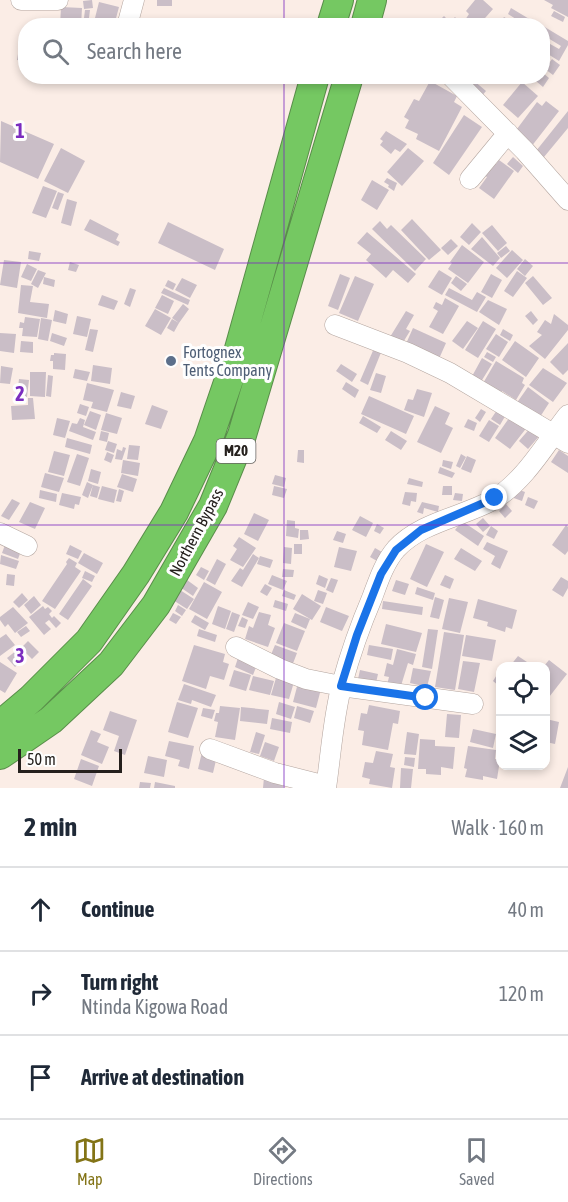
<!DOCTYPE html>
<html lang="en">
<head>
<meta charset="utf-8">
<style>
  :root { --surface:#fff; --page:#f6f6f7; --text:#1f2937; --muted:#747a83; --line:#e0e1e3; --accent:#837417 }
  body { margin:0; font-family:"Asap Condensed",sans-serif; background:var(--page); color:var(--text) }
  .controls { position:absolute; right:18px; bottom:18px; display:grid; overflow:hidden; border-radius:12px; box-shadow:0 3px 9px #0003 }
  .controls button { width:54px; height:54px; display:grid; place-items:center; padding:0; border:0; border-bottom:2px solid var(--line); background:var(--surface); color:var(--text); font:30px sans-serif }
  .scale { position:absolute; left:18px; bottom:15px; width:104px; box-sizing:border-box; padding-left:6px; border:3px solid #25201d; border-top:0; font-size:16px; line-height:21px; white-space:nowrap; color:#25201d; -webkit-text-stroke:4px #fefefe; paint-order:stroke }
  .stop { position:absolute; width:18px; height:18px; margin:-14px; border:4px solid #1a73e8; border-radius:50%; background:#fff }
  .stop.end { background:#1a73e8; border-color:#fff; box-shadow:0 2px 6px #0008 }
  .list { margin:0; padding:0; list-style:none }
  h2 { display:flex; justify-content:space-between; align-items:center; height:78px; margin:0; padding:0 24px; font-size:26px }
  h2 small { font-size:20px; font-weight:400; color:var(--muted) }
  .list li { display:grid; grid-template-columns:39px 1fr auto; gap:18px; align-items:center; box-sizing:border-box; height:84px; padding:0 24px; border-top:2px solid var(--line) }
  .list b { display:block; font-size:22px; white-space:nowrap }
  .list p { margin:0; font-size:20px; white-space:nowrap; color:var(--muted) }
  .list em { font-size:20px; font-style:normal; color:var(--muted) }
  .icon { flex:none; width:33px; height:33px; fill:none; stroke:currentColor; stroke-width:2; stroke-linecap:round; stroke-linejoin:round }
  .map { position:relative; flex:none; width:568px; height:788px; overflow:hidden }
  .search { position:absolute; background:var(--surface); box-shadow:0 3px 9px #0003; left:18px; right:18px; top:18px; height:66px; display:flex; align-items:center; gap:15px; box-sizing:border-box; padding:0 21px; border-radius:24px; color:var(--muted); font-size:22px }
  .sheet { height:330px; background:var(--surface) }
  nav { display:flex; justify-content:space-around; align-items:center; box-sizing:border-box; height:84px; border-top:2px solid var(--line); background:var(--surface); font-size:16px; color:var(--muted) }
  nav a { display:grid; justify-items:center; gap:3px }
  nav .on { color:var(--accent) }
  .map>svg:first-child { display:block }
</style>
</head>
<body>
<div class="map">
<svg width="568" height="788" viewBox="0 0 568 788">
  <rect width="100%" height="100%" fill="#fbede6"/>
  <path fill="#cabec7" d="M 92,0 L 93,8 L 84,9 L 83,1 Z
    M 157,0 L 172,0 L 172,6 L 157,6 Z
    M 475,0 L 483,0 L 493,9 L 478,26 L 472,26 L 465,20 L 469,14 L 466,11 Z
    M 544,0 L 568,0 L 568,17 L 551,8 L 553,5 Z
    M 99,2 L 119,7 L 115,22 L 109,21 L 109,23 L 114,26 L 93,26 Z
    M 61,7 L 82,8 L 81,26 L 60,26 Z
    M 511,8 L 541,26 L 527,26 L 508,14 Z
    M 85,10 L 90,10 L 88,26 L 83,26 Z
    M 554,11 L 565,17 L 563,22 L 551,16 Z
    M 444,16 L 450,22 L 455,17 L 463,26 L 437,26 L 436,24 Z
    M 504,17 L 519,26 L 498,26 Z
    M 543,26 L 568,41 L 568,45 L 559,61 L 543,51 L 543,40 L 559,49 L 561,46 L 543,35 Z
    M 19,48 L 26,49 L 24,61 L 17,60 Z
    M 552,59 L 560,65 L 553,75 L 545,69 Z
    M 543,73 L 549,78 L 543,87 L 530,76 L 543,76 Z
    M 473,80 L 486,91 L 480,98 L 467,87 Z
    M 430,81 L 457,96 L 454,102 L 462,107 L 439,151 L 416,139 L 418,134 L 405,128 L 409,120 L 404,117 L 414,99 L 419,101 Z
    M 522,82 L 538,96 L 518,118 L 503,105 Z
    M 546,101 L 559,111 L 531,147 L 514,133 L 537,102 L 542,106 Z
    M 568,111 L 568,128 L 544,157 L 536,151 Z
    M 464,115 L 482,127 L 449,175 L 433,163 Z
    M 1,121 L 54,144 L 38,179 L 0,162 Z
    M 386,131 L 407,144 L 400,152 L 395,149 L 391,154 L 380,145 L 383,141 L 380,139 Z
    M 61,148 L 85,161 L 68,193 L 44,181 Z
    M 408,148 L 424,161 L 402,186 L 387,172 Z
    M 513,157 L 523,166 L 518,173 L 507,164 Z
    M 499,160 L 514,171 L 494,199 L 479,188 L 487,177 L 482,174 L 492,161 L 496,164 Z
    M 387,178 L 397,183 L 394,191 L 388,187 L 389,185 L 384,182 Z
    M 372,180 L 389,190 L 377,210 L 361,200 Z
    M 43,186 L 57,191 L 46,218 L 32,213 Z
    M 58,192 L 64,194 L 58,210 L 52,208 Z
    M 67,199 L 77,202 L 71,226 L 61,223 Z
    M 90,219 L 119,234 L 116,240 L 120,242 L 118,246 L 84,230 Z
    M 412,219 L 441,250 L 429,260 L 401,230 Z
    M 380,221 L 387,229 L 391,225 L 426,259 L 415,271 L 372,229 Z
    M 168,222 L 224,249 L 215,270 L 158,243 Z
    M 472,223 L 481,232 L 469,245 L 460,237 Z
    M 492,225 L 507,243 L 498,251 L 482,233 Z
    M 367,232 L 416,274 L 408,283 L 393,270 L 386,278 L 366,260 L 371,254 L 357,243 Z
    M 482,237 L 500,258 L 493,266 L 471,249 Z
    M 451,239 L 458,246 L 448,255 L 441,248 Z
    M 462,245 L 484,262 L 468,283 L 448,269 L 452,263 L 450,262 Z
    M 506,246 L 510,251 L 501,258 L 497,253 Z
    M 512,250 L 523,260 L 507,278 L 496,268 Z
    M 29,251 L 41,253 L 39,261 L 28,259 Z
    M 525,259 L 533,266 L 525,276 L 517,269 Z
    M 4,260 L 21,262 L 17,288 L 0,285 Z
    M 70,262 L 79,265 L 76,272 L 68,270 Z
    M 27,264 L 37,269 L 31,281 L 21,277 Z
    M 38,270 L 46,273 L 38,288 L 31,284 Z
    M 439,270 L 452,278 L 442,295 L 428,287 Z
    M 517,271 L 527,278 L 513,297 L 504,291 Z
    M 340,274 L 350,278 L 338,310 L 328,306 Z
    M 491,274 L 502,280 L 492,298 L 481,292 Z
    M 355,276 L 374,284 L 358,321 L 339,313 Z
    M 456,276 L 467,284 L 461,291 L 451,283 Z
    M 533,276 L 552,298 L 543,305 L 525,283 Z
    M 44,277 L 55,280 L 54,287 L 43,284 Z
    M 182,278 L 197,285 L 190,298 L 175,290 Z
    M 168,280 L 176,284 L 173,290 L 165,286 Z
    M 21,285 L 33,286 L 30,302 L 49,304 L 47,318 L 18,313 Z
    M 130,288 L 136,290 L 130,307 L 124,304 Z
    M 164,288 L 190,300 L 188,305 L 161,293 Z
    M 449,288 L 472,300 L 477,292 L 486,297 L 477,312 L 445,295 Z
    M 102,295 L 118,301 L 114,310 L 98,305 Z
    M 162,295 L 174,301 L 168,314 L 155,308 Z
    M 445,298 L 459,306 L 443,334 L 429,327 L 438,311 L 433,308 L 436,302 L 442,305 Z
    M 488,300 L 507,309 L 499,325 L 479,312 Z
    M 183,304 L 189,309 L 179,323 L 172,318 Z
    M 155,309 L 171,318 L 161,335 L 145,326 Z
    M 55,310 L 68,314 L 66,324 L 53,321 Z
    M 406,311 L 414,315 L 406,329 L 410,331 L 402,344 L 390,337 Z
    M 531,311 L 538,320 L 533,325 L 525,316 Z
    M 554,314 L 568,325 L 568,330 L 545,359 L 529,346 L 542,335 L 537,332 L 545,320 L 551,324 Z
    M 77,316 L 91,319 L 87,337 L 73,334 Z
    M 25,317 L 40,319 L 37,337 L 22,336 L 23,328 L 19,328 L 20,322 L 24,323 Z
    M 41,318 L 52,320 L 48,341 L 38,339 Z
    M 172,319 L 179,323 L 174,332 L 167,328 Z
    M 467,321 L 478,328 L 463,349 L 452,341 Z
    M 483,321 L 496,329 L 478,358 L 465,350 Z
    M 413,328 L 446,343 L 438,361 L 405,346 Z
    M 90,329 L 98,330 L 93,352 L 85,350 Z
    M 503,329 L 513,335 L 510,341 L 500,335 Z
    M 0,333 L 16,334 L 14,353 L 0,351 Z
    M 52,333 L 67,338 L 64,346 L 50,341 Z
    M 496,334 L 508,342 L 499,357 L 486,349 Z
    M 21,341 L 33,342 L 33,353 L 20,352 Z
    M 515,341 L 539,358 L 526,377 L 502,360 Z
    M 568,343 L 568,370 L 563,375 L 550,362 Z
    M 375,346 L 382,350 L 368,385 L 360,381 Z
    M 487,352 L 496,357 L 493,362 L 484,357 Z
    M 54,353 L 66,354 L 65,370 L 53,369 L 53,361 L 50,361 L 51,355 L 54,355 Z
    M 482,358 L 492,364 L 479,385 L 470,380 Z
    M 496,361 L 524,378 L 522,383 L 525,385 L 516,400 L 502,391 L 499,396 L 482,385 Z
    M 341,364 L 357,374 L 352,382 L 336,371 Z
    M 93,365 L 112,368 L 110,384 L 91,381 Z
    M 1,366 L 13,368 L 10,384 L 0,383 Z
    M 543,368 L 567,383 L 553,402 L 529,385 Z
    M 75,369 L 90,372 L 87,381 L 73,378 Z
    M 30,372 L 46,372 L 45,397 L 30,396 Z
    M 376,373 L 386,376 L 381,393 L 370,390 Z
    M 48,375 L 53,376 L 51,397 L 46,396 Z
    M 19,379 L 29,380 L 27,397 L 17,396 Z
    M 346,382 L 359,390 L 355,398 L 342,389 Z
    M 87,383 L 114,390 L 107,412 L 91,408 L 93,402 L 83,400 Z
    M 528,387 L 549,403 L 540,417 L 516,404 Z
    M 417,389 L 432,393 L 424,417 L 404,410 L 408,399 L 413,400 Z
    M 121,392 L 135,396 L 131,409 L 117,406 Z
    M 369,396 L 414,416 L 406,434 L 361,414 Z
    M 28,398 L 33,398 L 35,419 L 12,420 L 11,406 L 28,405 Z
    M 80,404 L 89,407 L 86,416 L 77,413 Z
    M 152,405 L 168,411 L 161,429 L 145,424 Z
    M 435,406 L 450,413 L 445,424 L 453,428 L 441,453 L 417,442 Z
    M 499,407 L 507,413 L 500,425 L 491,419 Z
    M 481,409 L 486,412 L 480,422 L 475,418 Z
    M 90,411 L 101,415 L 96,430 L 84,425 Z
    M 106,413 L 122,418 L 117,434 L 101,430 Z
    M 512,414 L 528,426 L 510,449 L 495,438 Z
    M 363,416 L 381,427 L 377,433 L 359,423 Z
    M 57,418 L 70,421 L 65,438 L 53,435 Z
    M 80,418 L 85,420 L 83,427 L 96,432 L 93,440 L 69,431 L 72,423 L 77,424 Z
    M 468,419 L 477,423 L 474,431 L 464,427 Z
    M 489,420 L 499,426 L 489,442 L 479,436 Z
    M 532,426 L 541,434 L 528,449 L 519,441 Z
    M 101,431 L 109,433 L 107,442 L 99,440 Z
    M 391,431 L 407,441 L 401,450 L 385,440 Z
    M 67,438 L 92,445 L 90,454 L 65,447 Z
    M 108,441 L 117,444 L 114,453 L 105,450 Z
    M 129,445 L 140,446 L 138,460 L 127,459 Z
    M 123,447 L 126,448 L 122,460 L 115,459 L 117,449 L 122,451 Z
    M 298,450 L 304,450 L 304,463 L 297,462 Z
    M 559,450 L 568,456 L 568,473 L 551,462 Z
    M 54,451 L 70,455 L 64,476 L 48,472 Z
    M 107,452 L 114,455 L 111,463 L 104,460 Z
    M 77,454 L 89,458 L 80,486 L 67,482 Z
    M 461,454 L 466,457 L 460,468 L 456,466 Z
    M 467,456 L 476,460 L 471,473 L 461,469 Z
    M 123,460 L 140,463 L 138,476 L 121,473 Z
    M 443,460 L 453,462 L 451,469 L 442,466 Z
    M 440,467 L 455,473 L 452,478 L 438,473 Z
    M 91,469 L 101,472 L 98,484 L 88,481 Z
    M 45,473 L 64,478 L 59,492 L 41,487 Z
    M 122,474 L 137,479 L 133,492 L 117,487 Z
    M 275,475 L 286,478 L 284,487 L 272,484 Z
    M 409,478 L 423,482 L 422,487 L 407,484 Z
    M 87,482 L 93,485 L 88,498 L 82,495 Z
    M 93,485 L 100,487 L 97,498 L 90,496 Z
    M 102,486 L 117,490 L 114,503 L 98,499 Z
    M 274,486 L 287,489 L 284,498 L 272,495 Z
    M 443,486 L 452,486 L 452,495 L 442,495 Z
    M 514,488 L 525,492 L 522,501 L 511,497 Z
    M 119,489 L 124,491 L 121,502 L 116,501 Z
    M 40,490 L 57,494 L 56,502 L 39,498 Z
    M 405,492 L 417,493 L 416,502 L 411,501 L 410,506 L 402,504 Z
    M 62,493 L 81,497 L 79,505 L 75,504 L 74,509 L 59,505 Z
    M 455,493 L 463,494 L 462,501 L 453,500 Z
    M 528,497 L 538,501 L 534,509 L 525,505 Z
    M 12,499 L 20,503 L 9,520 L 1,516 Z
    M 30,502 L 45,508 L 35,529 L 19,522 Z
    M 422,502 L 439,506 L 438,512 L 424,508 L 423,514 L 417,512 Z
    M 506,504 L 512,511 L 505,518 L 499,511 Z
    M 254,513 L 269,520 L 258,541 L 244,534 Z
    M 360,516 L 373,523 L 366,537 L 352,530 Z
    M 483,518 L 490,526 L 483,532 L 476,524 Z
    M 287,520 L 295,521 L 295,528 L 299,529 L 298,538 L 286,536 Z
    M 462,521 L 484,536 L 478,546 L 455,530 Z
    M 377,524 L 384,528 L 380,534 L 374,531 Z
    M 566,525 L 568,527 L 568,551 L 565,555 L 552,545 Z
    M 491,526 L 498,531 L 494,539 L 486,535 Z
    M 300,530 L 308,530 L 309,539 L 300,540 Z
    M 337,531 L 346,534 L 343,543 L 333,540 Z
    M 239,537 L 256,548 L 243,567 L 230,560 L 237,549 L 233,546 Z
    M 487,542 L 508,551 L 500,569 L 491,564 L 495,556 L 483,549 Z
    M 294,544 L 302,544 L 302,554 L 294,554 Z
    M 426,544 L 444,552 L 427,587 L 410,579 Z
    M 5,545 L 21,551 L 18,559 L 2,553 Z
    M 70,545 L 82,551 L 78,559 L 66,554 Z
    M 284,547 L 292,548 L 291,564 L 283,563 Z
    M 339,547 L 357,551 L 351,571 L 334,567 Z
    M 375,548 L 382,552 L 377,561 L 370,557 Z
    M 461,548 L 482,561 L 475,571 L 454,559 Z
    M 84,553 L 103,563 L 97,574 L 78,563 Z
    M 253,554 L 259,558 L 242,587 L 231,581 L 240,568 L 243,570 Z
    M 1,555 L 19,561 L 16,569 L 0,564 Z
    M 260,556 L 273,560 L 270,568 L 257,564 Z
    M 69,558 L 77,563 L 75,567 L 81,571 L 55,609 L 42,601 L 67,564 L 66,562 Z
    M 217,559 L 226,564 L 215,585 L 206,580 Z
    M 201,567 L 209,571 L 204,580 L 196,575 Z
    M 283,569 L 294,570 L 293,577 L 282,577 Z
    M 85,571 L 95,576 L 92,582 L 82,578 Z
    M 7,574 L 15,575 L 14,586 L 6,585 Z
    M 272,575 L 287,581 L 283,590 L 268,584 Z
    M 319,575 L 328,579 L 325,588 L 316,584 Z
    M 445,575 L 454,579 L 450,589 L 440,585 Z
    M 183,577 L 198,588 L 193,596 L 177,585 Z
    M 561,577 L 568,581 L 568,588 L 563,597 L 552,590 Z
    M 331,578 L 338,580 L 333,593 L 326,590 Z
    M 83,579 L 92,586 L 68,620 L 59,614 Z
    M 396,580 L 409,584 L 405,595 L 392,591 Z
    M 204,582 L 222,592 L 207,619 L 189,609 Z
    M 265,584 L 272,588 L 267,596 L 260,592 Z
    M 417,587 L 435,593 L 433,600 L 415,594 Z
    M 180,590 L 194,599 L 187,609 L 173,600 Z
    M 284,590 L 296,595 L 294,600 L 282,596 Z
    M 318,590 L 327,593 L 323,604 L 314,601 Z
    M 22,593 L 28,600 L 19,608 L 13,602 Z
    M 302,594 L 321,606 L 312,620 L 293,609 Z
    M 34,596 L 41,605 L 31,614 L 24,605 Z
    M 435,597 L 444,600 L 439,619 L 430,617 Z
    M 449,598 L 468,602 L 460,633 L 442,629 Z
    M 478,599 L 517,610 L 512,629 L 506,627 L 505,632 L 487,626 L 488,622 L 473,618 Z
    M 275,600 L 288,604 L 286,611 L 273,607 Z
    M 383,601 L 423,607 L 422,615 L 382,609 Z
    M 248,602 L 259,607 L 253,619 L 242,615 Z
    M 178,605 L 186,610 L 182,616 L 175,611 Z
    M 43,606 L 45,609 L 48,607 L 52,611 L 49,614 L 52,618 L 54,616 L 61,623 L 56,628 L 49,620 L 45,623 L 51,629 L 44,635 L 29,617 Z
    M 218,606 L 231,611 L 225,629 L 212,624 Z
    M 13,607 L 28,623 L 15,633 L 8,624 L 5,627 L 0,620 L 0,617 Z
    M 326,607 L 349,616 L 342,631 L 320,622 Z
    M 232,612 L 240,615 L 234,632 L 226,629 Z
    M 259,612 L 271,615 L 268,625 L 275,628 L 268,647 L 245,639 L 249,626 L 253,628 Z
    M 173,613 L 181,617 L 176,624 L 169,620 Z
    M 295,613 L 310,619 L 306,629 L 291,622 Z
    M 195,615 L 209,623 L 205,630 L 191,622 Z
    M 242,617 L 248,620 L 245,628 L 238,626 Z
    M 284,623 L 305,631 L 297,651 L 276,643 Z
    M 386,624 L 422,633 L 416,652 L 381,644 Z
    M 26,626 L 30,631 L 21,637 L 17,632 Z
    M 199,629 L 217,635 L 215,642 L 197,636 Z
    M 428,629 L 438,630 L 432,669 L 422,667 Z
    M 444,632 L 464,635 L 455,690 L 435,687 Z
    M 6,634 L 15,645 L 0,656 L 0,638 Z
    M 466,635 L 496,640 L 492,661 L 462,656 Z
    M 28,641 L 39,652 L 32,659 L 21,648 Z
    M 194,645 L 225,654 L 223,662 L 229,664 L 224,680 L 210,676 L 206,689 L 182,681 Z
    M 275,645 L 297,653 L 292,666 L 270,657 Z
    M 369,645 L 393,649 L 391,660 L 367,655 Z
    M 397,649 L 416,654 L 413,665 L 408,663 L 400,689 L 387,685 L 389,677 L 384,676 L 387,663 L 393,665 Z
    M 17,650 L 25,659 L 15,667 L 7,658 Z
    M 239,655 L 258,662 L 253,675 L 235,667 Z
    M 518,656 L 533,666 L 510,666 Z
    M 549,660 L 567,674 L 546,701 L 546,666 L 544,666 Z
    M 463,661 L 480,663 L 474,692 L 458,689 Z
    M 0,662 L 17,673 L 5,693 L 0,690 Z
    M 413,668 L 431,671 L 427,687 L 410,683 Z
    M 234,670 L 251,675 L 246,691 L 229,686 Z
    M 360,670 L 378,674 L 376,683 L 358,679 Z
    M 500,670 L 500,687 L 493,681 Z
    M 253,676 L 274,681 L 270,695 L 249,690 Z
    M 276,678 L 294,682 L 289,699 L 271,695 Z
    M 298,683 L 321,689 L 316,708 L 293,702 Z
    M 184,684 L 216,695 L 211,707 L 192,700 L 191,704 L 178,700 Z
    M 177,702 L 198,708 L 188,738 L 168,732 Z
    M 279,702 L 295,707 L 291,719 L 276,714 Z
    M 369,705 L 400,711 L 398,724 L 393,723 L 388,750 L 362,745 L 364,731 L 358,730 L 361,713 L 367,714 Z
    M 220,706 L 240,708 L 235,740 L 215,737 L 218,722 L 214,721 L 216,713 L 219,713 Z
    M 297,706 L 314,711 L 310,723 L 294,718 Z
    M 241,707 L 269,710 L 267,724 L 240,721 Z
    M 203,708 L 215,710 L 212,719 L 201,716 Z
    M 110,711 L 137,720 L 125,755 L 114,751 L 119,736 L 103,730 Z
    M 447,714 L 461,715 L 459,738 L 445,737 Z
    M 272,718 L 292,722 L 290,733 L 270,729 Z
    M 546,719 L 559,722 L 555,744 L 546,742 Z
    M 473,729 L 496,734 L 493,748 L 470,742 Z
    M 91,730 L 101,734 L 97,742 L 109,747 L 102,764 L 81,755 Z
    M 256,732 L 265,735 L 259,754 L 250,752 Z
    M 407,732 L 419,734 L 416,755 L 404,754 Z
    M 420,739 L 435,740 L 435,746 L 455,747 L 453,769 L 441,767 L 441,775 L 426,774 L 426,769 L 418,769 Z
    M 169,741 L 194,746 L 189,769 L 178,766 L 180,760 L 165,756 Z
    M 265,742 L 279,747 L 274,761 L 260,756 Z
    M 468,746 L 496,750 L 495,759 L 500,760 L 497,779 L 483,776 L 483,780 L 465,777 L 467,769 L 464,768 Z
    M 376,751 L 393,754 L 390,767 L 395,768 L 392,788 L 369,784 L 370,779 L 362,777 L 365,762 L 373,763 Z
    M 202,752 L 217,756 L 213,773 L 198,769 Z
    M 148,756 L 167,760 L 164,777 L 144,773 Z
    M 405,757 L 415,758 L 414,767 L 404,765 Z
    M 81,759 L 99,766 L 92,786 L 74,779 Z
    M 568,767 L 568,788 L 560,788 Z
    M 401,768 L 413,769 L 411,788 L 400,788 Z
    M 264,777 L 284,779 L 283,788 L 263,788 Z
    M 140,782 L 151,783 L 150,788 L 139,788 Z
    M 155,782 L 175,786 L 175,788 L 154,788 Z"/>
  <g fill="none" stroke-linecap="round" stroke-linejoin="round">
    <g stroke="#b3a59f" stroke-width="21">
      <path id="minor" d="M 21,0 L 58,0
        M 127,26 L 134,0
        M 451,76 L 525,151 L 568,200
        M 470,179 L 508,133
        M 335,325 L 408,353 L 450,373 L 568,443
        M 0,533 L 27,546
        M 236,647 L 280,669 L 306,679 L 341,686 L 473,704
        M 210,749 L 275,773 L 326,786
        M 326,788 C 331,754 333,718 342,684 C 350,655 360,626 372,598 C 378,582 384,563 396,549 C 421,522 462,517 493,500 C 525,481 546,443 568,415"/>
    </g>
    <g stroke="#598d4a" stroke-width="30">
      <path id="highway" d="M 331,26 L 339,0
        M 365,26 L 372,0
        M 0,725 L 31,699 L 89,641 L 136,574 L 174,512 L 208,441 L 237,356 L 315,76
        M 0,755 L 51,720 L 111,664 L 156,605 L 213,506 L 242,435 L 349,76"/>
    </g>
    <use href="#minor" stroke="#fff" stroke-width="20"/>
    <use href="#highway" stroke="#75c862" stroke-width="28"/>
  </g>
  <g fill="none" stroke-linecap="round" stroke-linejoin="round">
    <path stroke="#1a73e8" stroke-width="8" d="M 426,698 L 341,686 L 357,635 L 381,574 L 396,550 L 421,530 L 495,498"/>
  </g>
  <path fill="none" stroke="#7b2cbf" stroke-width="1.5" stroke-opacity="0.55" d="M 284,0 L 284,26M 284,76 L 284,788M 0,263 L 568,263M 0,525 L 568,525"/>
  <circle fill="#5c6f8a" stroke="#fefefe" stroke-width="2" cx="171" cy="361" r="6"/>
  <g text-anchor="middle" stroke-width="6" stroke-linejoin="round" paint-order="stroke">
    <rect fill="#fefefe" stroke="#666360" stroke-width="1.5" x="216.5" y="439" width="39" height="24" rx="4.5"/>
    <g font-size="15" font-weight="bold" fill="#25201d">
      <text x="236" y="456">M20</text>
    </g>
    <g font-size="16" fill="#4e5e75" stroke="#fefefe" text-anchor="start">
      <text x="183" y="358">Fortognex<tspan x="183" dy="18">Tents Company</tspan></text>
    </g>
    <g font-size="16" fill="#25201d" stroke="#fefefe">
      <text transform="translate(196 532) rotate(-62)" y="6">Northern Bypass</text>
    </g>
  </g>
  <g font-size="20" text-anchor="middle" font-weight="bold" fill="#7b2cbf" stroke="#fefefe" stroke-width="6" stroke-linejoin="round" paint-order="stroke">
    <text x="20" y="138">1</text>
    <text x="20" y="401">2</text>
    <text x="20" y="663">3</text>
  </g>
</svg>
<div class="controls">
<button><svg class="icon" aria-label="locate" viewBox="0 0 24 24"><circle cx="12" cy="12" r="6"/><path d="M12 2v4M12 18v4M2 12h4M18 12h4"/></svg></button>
<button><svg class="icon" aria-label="layers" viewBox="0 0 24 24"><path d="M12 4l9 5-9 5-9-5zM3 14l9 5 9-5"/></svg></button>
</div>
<div class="scale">50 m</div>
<div class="stop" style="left:426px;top:698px"></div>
<div class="stop end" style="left:495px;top:498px"></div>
<div class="search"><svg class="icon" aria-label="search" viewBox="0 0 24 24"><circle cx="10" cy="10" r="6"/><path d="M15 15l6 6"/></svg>Search here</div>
</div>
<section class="sheet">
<h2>2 min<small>Walk · 160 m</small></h2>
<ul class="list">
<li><svg class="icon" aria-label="ahead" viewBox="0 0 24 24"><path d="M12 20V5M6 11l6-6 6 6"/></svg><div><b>Continue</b></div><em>40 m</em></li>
<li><svg class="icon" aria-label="right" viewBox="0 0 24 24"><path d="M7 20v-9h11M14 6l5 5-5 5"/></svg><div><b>Turn right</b><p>Ntinda Kigowa Road</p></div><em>120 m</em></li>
<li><svg class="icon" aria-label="arrive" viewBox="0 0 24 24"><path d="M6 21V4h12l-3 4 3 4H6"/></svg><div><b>Arrive at destination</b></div></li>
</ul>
</section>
<nav>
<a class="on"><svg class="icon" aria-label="map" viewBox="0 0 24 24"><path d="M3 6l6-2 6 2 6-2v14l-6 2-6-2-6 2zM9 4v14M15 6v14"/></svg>Map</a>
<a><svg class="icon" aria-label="directions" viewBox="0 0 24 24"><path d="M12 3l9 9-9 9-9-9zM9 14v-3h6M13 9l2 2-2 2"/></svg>Directions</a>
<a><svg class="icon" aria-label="saved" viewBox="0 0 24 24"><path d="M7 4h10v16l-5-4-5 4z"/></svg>Saved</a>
</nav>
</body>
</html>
